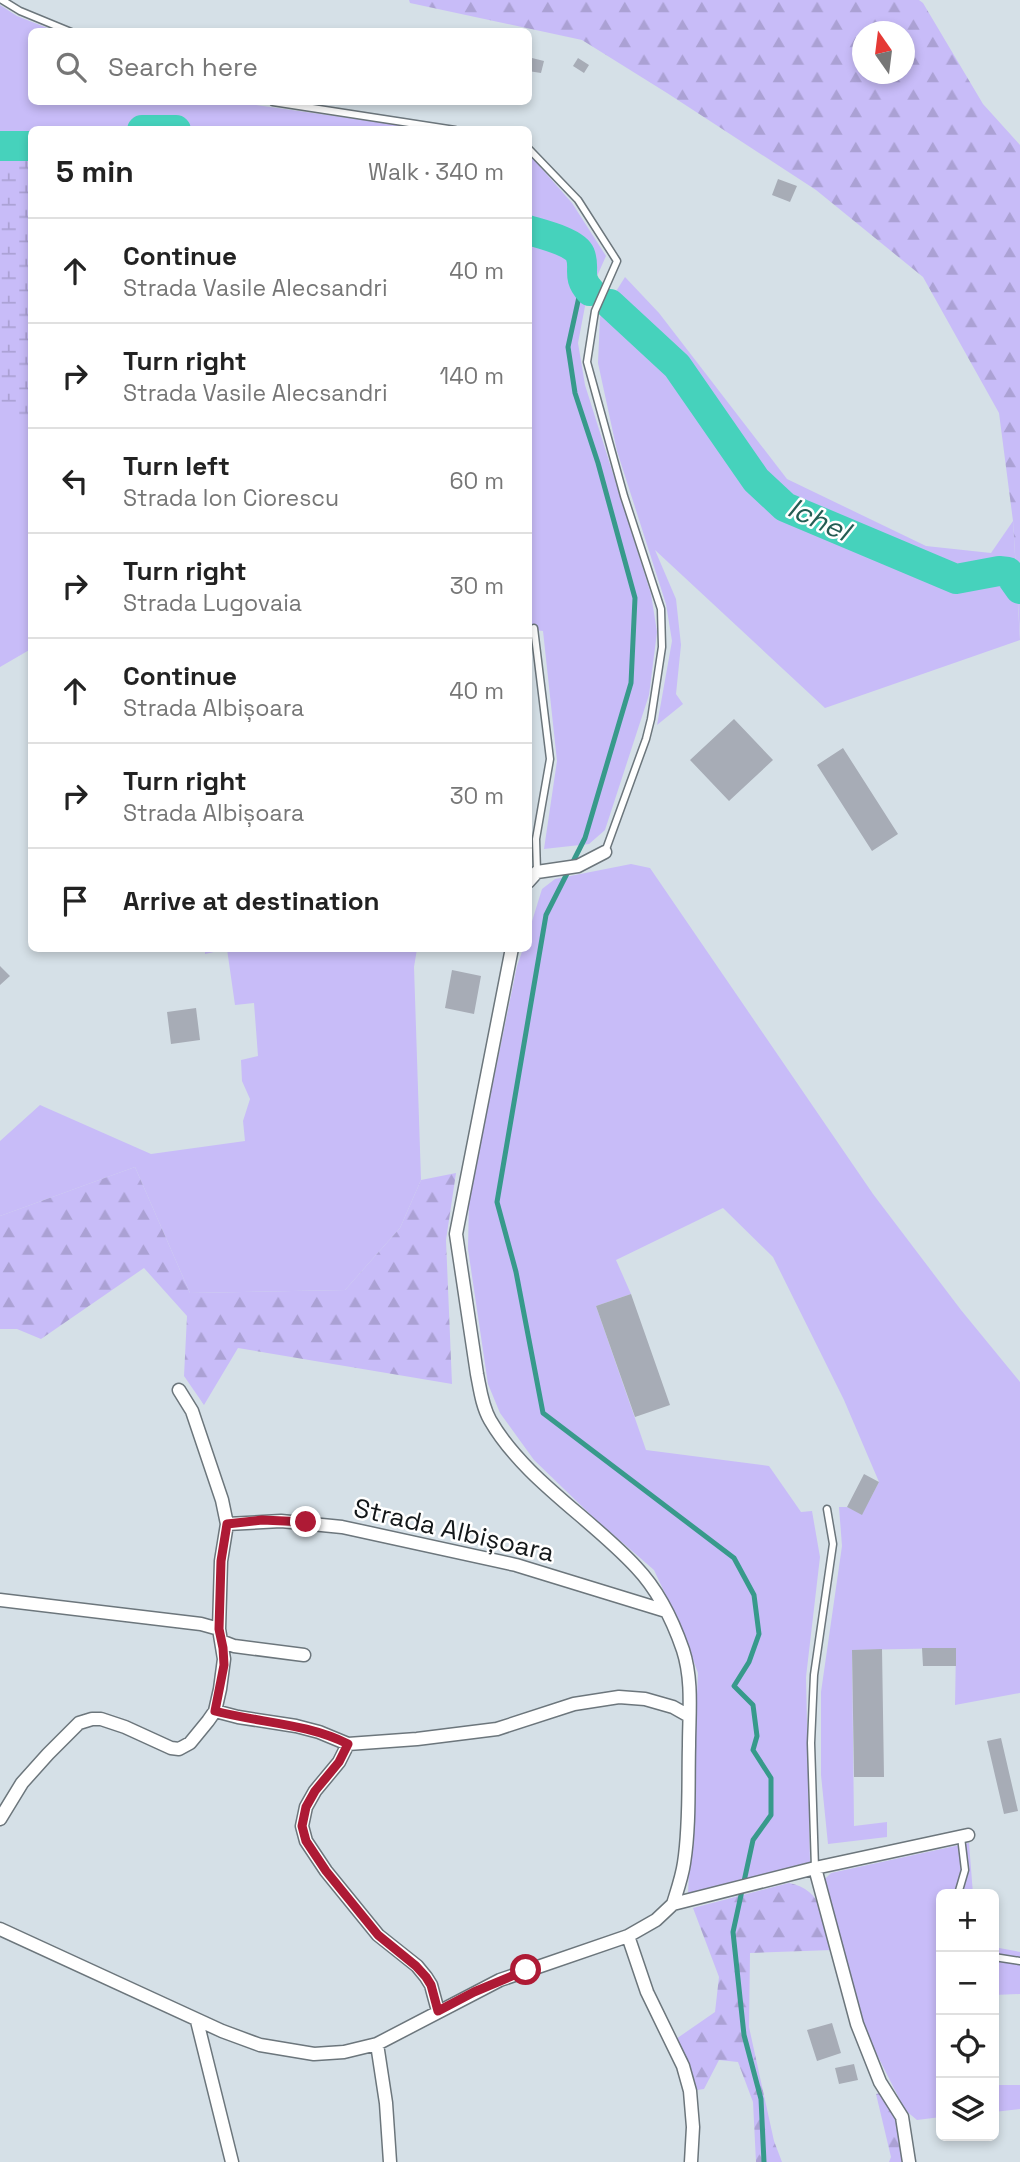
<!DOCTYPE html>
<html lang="en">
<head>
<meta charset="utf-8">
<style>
  :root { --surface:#fff; --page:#f2f2f2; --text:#222; --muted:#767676; --line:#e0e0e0 }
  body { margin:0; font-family:"Space Grotesk",sans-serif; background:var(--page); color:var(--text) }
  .controls { position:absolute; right:21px; bottom:21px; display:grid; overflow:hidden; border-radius:10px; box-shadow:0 4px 10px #0003 }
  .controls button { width:63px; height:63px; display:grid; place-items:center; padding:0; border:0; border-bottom:2px solid var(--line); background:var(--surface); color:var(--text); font:35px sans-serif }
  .compass { position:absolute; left:852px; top:21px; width:63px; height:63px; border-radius:50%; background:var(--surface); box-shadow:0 4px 10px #0003; rotate:346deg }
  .stop { position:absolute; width:21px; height:21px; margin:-16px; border:5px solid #ae1a35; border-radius:50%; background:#fff }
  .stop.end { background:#ae1a35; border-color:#fff; box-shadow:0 2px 7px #0008 }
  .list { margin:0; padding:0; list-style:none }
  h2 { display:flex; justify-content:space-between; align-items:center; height:91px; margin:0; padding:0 28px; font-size:30px }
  h2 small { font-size:23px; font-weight:400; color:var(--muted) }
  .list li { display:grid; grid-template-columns:46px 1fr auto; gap:21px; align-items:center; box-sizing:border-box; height:105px; padding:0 28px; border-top:2px solid var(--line) }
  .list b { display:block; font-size:26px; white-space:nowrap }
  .list p { margin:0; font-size:23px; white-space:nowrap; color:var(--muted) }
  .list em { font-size:23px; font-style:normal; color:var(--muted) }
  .icon { flex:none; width:38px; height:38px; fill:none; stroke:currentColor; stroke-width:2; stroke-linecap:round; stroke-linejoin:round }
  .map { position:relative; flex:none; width:1020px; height:2162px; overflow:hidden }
  .search { position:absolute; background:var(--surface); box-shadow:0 4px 10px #0003; left:28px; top:28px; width:504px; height:77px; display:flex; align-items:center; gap:18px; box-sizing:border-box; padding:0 24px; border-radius:10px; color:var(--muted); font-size:26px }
  .panel { position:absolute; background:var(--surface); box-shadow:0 4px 10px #0003; left:28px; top:126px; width:504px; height:826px; border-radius:10px }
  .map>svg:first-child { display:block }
</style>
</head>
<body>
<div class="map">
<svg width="1020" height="2162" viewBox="0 0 1020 2162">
  <defs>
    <pattern id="forest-firs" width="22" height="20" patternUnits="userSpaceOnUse" patternTransform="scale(1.75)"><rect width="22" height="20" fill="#c8bcf8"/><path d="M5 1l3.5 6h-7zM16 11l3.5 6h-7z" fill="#aba1d4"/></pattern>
    <pattern id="wetland-marsh" width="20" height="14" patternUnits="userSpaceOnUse" patternTransform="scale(1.75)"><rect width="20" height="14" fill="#c8bcf8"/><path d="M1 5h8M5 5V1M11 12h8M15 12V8" fill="none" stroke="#aba1d4"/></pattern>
  </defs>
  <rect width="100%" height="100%" fill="#d5e0e7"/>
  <path fill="#c8bcf8" d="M 0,5 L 17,16 L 55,31 L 32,32 L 32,102 L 235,102 L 427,129 L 32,130 L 31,649 L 0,667 Z
    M 528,153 L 572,203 L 606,256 L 586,301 L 578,343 L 585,385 L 651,594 L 657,632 L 649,695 L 605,830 L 589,844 L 544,849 L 557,761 L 543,631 L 528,629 Z
    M 625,277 L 659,313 L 787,479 L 926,546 L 991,553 L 1013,521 L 1020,640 L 825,708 L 655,550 L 676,599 L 681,645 L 676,694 L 683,704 L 657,725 L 672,641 L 666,604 L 617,451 L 598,363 L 600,317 Z
    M 631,864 L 650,868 L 873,1194 L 961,1310 L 1020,1382 L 1020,1693 L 955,1705 L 956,1648 L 852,1650 L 854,1826 L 887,1822 L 887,1837 L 828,1844 L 821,1775 L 821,1692 L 842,1546 L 839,1507 L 847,1507 L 862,1514 L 879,1482 L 844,1400 L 773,1257 L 723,1208 L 616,1260 L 631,1294 L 596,1306 L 646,1450 L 769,1466 L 801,1512 L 812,1511 L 820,1557 L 806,1677 L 810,1862 L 688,1894 L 698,1673 L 683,1632 L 654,1570 L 593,1517 L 534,1460 L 500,1413 L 488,1384 L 468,1249 L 469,1199 L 517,966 L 523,949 L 528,948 L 529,931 L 542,889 L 555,879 Z
    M 205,949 L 417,949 L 414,967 L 421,1180 L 400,1228 L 345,1290 L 190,1293 L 135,1167 L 0,1216 L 0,1141 L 40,1105 L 151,1154 L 245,1141 L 243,1121 L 250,1099 L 242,1081 L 241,1060 L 258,1056 L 254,1003 L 235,1005 L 227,949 L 205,954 Z
    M 969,1843 L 973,1894 L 941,1894 L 941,2117 L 917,2120 L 905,2110 L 862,2025 L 823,1881 L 831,1873 Z
    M 994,1947 L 1020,1952 L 1020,1994 L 994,1995 Z
    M 994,2085 L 1020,2085 L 1020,2109 L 994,2112 Z"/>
  <path fill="url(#forest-firs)" fill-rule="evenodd" d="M 409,0 L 919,0 L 923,3 L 983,104 L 1020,145 L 1020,635 L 1013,521 L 999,413 L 923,277 L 816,190 L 667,93 L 582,40 L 410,3 ZM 862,32 L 904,32 L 904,74 L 862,74 Z
    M 135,1167 L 190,1293 L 345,1290 L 400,1228 L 421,1180 L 456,1173 L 446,1240 L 452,1384 L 238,1348 L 204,1405 L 184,1376 L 187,1316 L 144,1268 L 41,1339 L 17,1329 L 0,1329 L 0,1216 Z
    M 789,1883 C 823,1889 825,1921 832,1950 L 750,1953 L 749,2027 L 774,2141 L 782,2162 L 756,2162 L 753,2102 L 738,2062 L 719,2060 L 704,2089 L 697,2090 L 676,2039 L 715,2012 L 719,1977 L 693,1908 Z
    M 881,2093 L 896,2120 L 905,2162 L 889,2162 L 891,2157 L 876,2094 Z"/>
  <path fill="url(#wetland-marsh)" d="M 0,155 L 31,158 L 31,416 L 0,413 Z"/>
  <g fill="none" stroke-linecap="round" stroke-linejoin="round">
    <path stroke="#379a8b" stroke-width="5" d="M 582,283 L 568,347 L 575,393 L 598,463 L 635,598 L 631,683 L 585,838 L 546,915 L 497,1202 L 516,1272 L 543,1413 L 734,1558 L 754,1595 L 759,1634 L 749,1662 L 734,1686 L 753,1705 L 757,1736 L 753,1750 L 771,1778 L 771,1815 L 753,1840 L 733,1932 L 744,2035 L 761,2099 L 764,2162"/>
    <path stroke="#46d2bc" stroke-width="30" d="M 142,130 L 176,130
      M 0,146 L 32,146
      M 528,230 C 541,234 575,242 580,254 C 586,269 576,276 590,291
      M 610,304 L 677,366 L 756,480 L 785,507 L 956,579 L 999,571 L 1008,572 L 1020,589"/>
  </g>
  <path fill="#a7acb6" d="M 528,57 L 544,61 L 541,73 L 528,71 Z
    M 578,58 L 589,65 L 584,73 L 573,66 Z
    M 778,179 L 797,186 L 790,202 L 772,195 Z
    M 734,719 L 773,760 L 729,801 L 690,760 Z
    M 843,748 L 898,834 L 872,851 L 817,765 Z
    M 0,966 L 10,976 L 0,985 Z
    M 452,970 L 481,976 L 474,1014 L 445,1008 Z
    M 196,1008 L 200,1040 L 171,1044 L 167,1012 Z
    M 631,1294 L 670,1405 L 635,1417 L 596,1306 Z
    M 864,1474 L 879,1482 L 862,1515 L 847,1507 Z
    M 922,1648 L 956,1648 L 956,1666 L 923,1666 Z
    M 882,1649 L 884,1777 L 854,1777 L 852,1650 Z
    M 1001,1738 L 1018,1811 L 1004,1814 L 987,1741 Z
    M 832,2023 L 841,2053 L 817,2061 L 807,2030 Z
    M 854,2064 L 858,2080 L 839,2084 L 835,2068 Z"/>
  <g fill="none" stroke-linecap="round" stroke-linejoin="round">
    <g stroke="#6c767c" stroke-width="9">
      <path id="service" d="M 2,0 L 20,11 L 71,32
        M 273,102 L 455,130
        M 528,148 L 578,200 L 617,261 L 595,311 L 587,362 L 624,496 L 661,609 L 662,647 L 651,719 L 646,739 L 605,852
        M 534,628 L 550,759 L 536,839 L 537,872
        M 815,1868 L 811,1743 L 814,1675 L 833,1544 L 827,1509
        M 958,1894 L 965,1870 L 961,1837
        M 994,1957 L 1020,1961"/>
    </g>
    <g stroke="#6c767c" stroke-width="15">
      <path id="minor" d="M 528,882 L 537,872 L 578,866 L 605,852
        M 512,948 L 456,1234 L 477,1374 C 480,1389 482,1406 490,1420 C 524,1479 591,1518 636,1567 C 657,1589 673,1621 683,1650 C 693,1681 689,1714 689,1746 C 688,1784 690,1825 684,1863 C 682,1877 677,1891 673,1904
        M 227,1524 L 281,1521 L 342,1527 L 516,1565 L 666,1611
        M 0,1600 L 201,1624 L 219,1629
        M 221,1641 L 234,1646 L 304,1655
        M 215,1711 L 238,1717 L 296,1726 L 319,1732 L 348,1744 L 417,1739 L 497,1729 L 574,1704 L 619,1697 L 645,1699 L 673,1707 L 689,1716
        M 348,1744 L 339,1762 L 315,1791 L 306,1807 L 302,1826 L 306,1841 L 326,1871 L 378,1935 L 417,1966 L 426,1977 L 431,1985 L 438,2011
        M 0,1819 L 22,1783 L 48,1754 L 79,1723 L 92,1719 L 101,1719 L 125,1727 L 171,1748 L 179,1749 L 190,1743 L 208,1721 L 215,1711 L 220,1689 L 224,1659 L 219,1629 L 221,1561 L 227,1524 L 222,1500 L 192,1411 L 179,1390
        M 815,1868 L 857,2024 L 880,2082 L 902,2117 L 909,2162
        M 0,1929 L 222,2031 L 260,2045 L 314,2054 L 344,2052 L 377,2044 L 500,1980 L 628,1936 L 656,1920 L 673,1904 L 815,1868 L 968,1835
        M 628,1936 L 647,1992 L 683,2066 L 690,2091 L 693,2127 L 691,2162
        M 197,2021 L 232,2162
        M 377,2044 L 386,2103 L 390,2162"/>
    </g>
    <use href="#service" stroke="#fff" stroke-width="6"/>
    <use href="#minor" stroke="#fff" stroke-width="12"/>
  </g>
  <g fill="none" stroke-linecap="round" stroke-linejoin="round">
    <path stroke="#ae1a35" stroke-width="9" d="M 306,1522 L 262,1520 L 227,1524 L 221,1561 L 219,1629 L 223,1648 L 224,1665 L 215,1711 C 260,1723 306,1723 348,1744 L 339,1762 L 315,1791 L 306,1807 L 302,1826 L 306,1841 L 326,1871 L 378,1935 L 416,1966 L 426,1977 L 431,1985 L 438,2011 L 474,1992 L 526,1970"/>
  </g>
  <g text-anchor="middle" stroke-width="5" stroke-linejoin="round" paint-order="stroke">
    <g font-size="26" fill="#131719" stroke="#fff">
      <text transform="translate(454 1530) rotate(13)" y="9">Strada Albișoara</text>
    </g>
    <g font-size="28" font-style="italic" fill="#245d53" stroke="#fff">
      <text transform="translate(819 519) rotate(25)" y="10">Ichel</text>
    </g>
  </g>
</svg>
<div class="controls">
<button>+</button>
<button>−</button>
<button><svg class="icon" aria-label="locate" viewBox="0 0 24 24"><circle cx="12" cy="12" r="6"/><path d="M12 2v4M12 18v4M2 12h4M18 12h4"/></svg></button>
<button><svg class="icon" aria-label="layers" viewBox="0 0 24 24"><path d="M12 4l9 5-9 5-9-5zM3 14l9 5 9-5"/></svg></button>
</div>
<svg class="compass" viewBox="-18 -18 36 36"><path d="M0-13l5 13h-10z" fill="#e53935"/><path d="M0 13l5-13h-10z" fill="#767676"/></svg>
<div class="stop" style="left:526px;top:1970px"></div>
<div class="stop end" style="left:306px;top:1522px"></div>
<div class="search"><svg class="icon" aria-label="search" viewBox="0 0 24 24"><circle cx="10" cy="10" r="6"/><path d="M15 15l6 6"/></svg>Search here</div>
<section class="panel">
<h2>5 min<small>Walk · 340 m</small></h2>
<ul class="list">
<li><svg class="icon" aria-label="ahead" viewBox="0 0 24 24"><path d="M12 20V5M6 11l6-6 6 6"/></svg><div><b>Continue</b><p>Strada Vasile Alecsandri</p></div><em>40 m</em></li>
<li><svg class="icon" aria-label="right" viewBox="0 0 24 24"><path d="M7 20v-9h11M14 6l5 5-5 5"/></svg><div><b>Turn right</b><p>Strada Vasile Alecsandri</p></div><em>140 m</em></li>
<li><svg class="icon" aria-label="left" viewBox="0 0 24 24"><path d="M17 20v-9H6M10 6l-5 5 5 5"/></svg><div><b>Turn left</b><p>Strada Ion Ciorescu</p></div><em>60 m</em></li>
<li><svg class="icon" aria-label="right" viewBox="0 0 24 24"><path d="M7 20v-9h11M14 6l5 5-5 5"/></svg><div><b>Turn right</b><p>Strada Lugovaia</p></div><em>30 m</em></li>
<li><svg class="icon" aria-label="ahead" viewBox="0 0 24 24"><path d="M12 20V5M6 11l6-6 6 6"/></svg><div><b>Continue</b><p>Strada Albișoara</p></div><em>40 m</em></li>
<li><svg class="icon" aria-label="right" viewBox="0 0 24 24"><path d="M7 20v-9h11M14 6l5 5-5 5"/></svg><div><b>Turn right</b><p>Strada Albișoara</p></div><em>30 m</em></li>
<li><svg class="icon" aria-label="arrive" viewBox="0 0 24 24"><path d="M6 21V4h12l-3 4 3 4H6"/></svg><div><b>Arrive at destination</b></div></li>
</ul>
</section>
</div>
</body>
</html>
